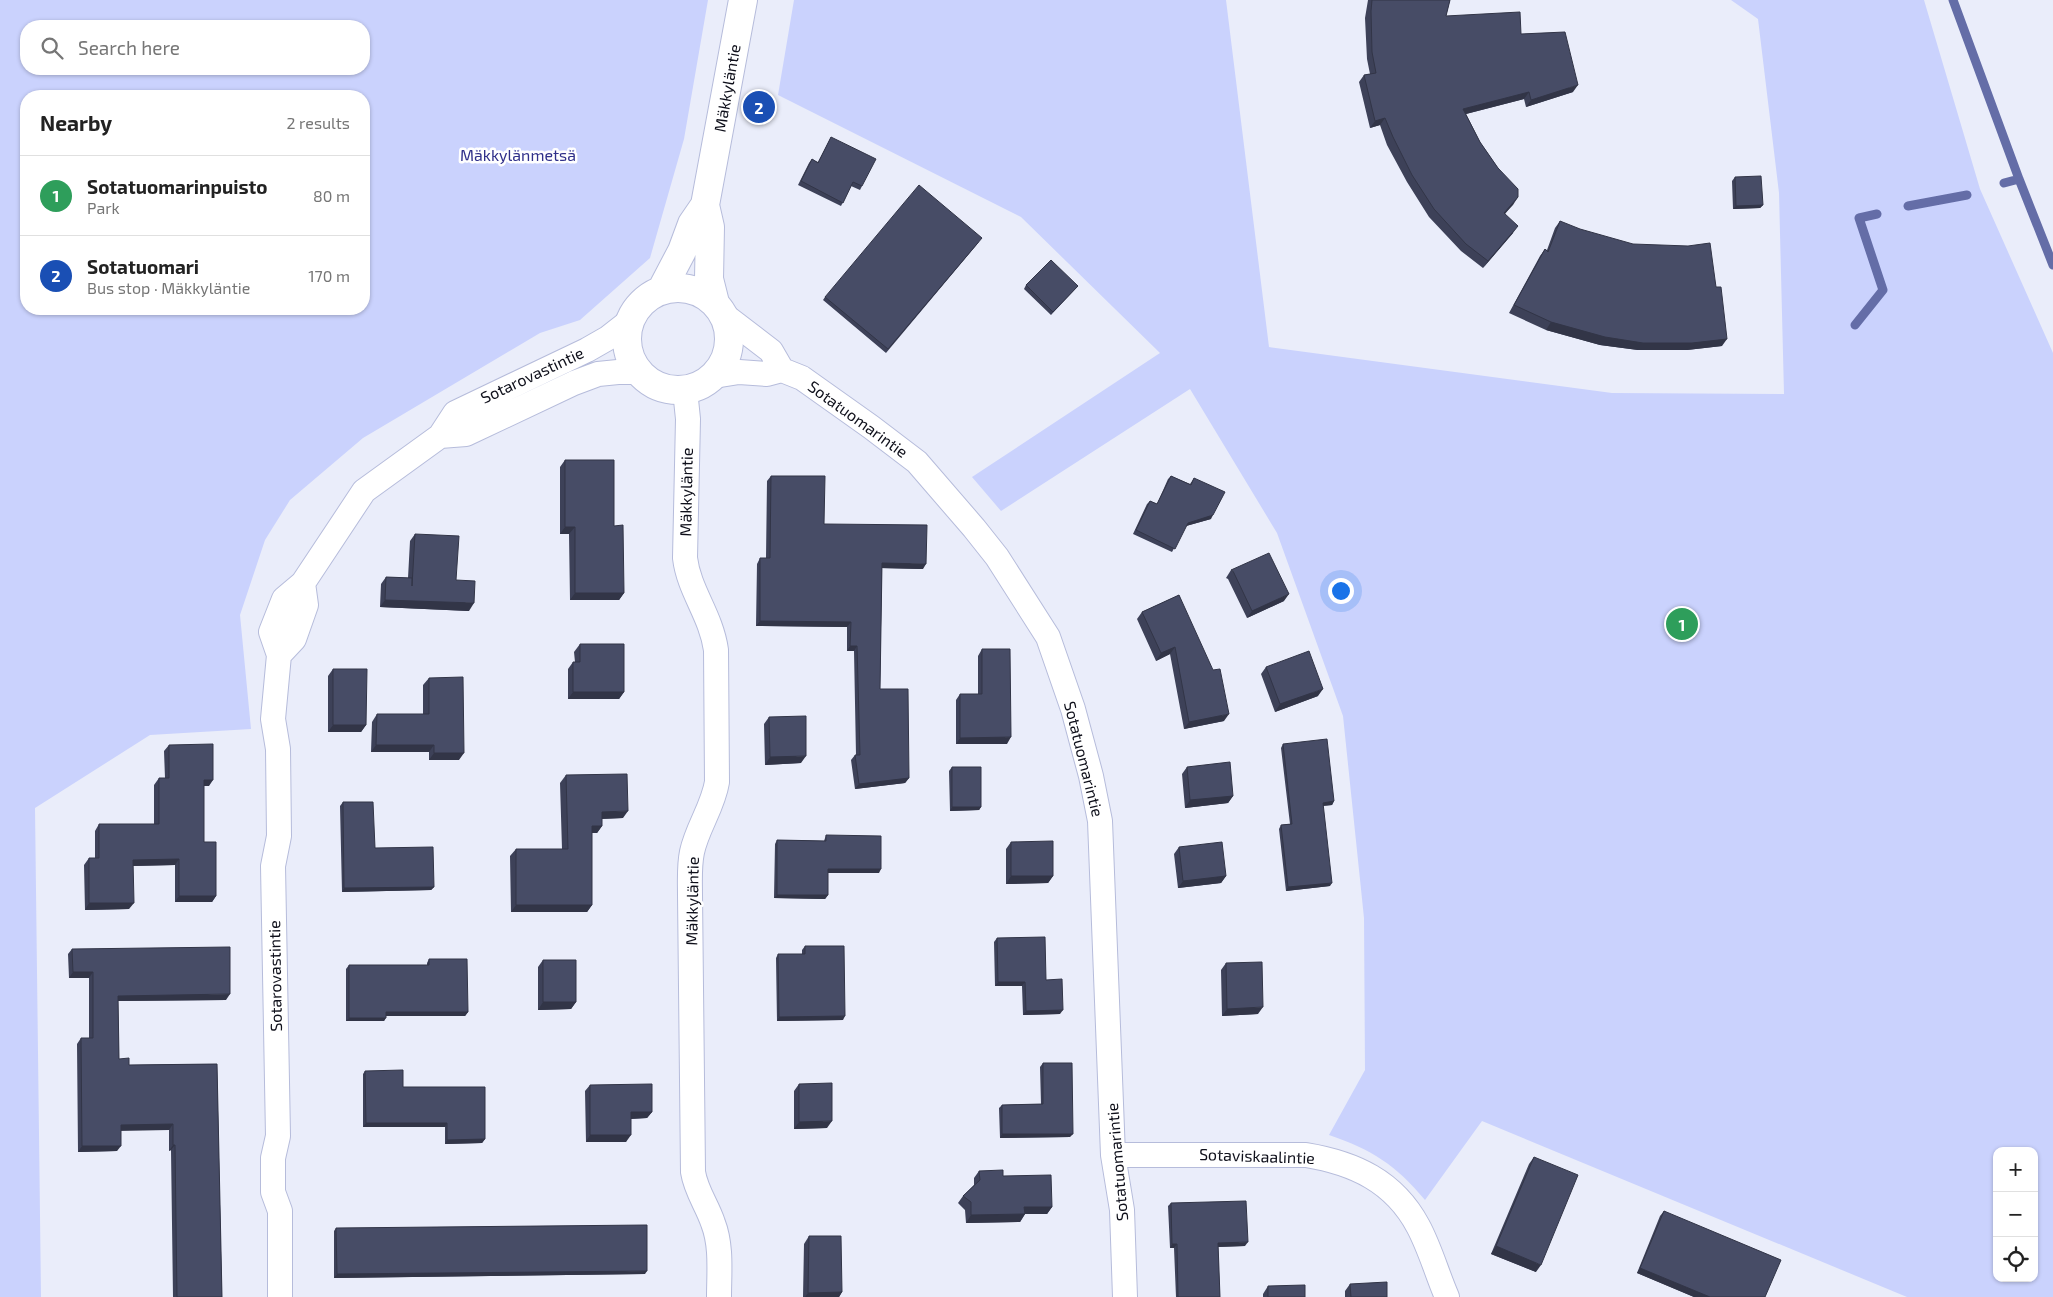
<!DOCTYPE html>
<html lang="en">
<head>
<meta charset="utf-8">
<style>
  :root { --surface:#fff; --page:#f2f2f2; --text:#222; --muted:#767676; --line:#e0e0e0; --accent:#d93025 }
  body { margin:0; font-family:"Exo 2",sans-serif; background:var(--page); color:var(--text) }
  .controls { position:absolute; right:15px; bottom:15px; display:grid; overflow:hidden; border-radius:10px; box-shadow:0 1px 4px #0004 }
  .controls button { width:45px; height:45px; display:grid; place-items:center; padding:0; border:0; border-bottom:1px solid var(--line); background:var(--surface); color:var(--text); font:25px sans-serif }
  .you { position:absolute; left:1340px; top:590px; width:18px; height:18px; margin:-12px; border:4px solid #fff; border-radius:50%; background:#1a73e8; box-shadow:0 0 0 8px #1a73e833 }
  .badge { display:grid; place-items:center; width:32px; height:32px; border-radius:50%; background:var(--accent); color:#fff; font-size:16px; font-weight:700 }
  .pin { position:absolute; translate:-50% -50%; border:2px solid #fff; box-shadow:0 1px 5px #0006 }
  .list { margin:0; padding:0; list-style:none }
  h2 { display:flex; justify-content:space-between; align-items:center; height:65px; margin:0; padding:0 20px; font-size:21px }
  h2 small { font-size:16px; font-weight:400; color:var(--muted) }
  .list li { display:grid; grid-template-columns:32px 1fr auto; gap:15px; align-items:center; box-sizing:border-box; height:80px; padding:0 20px; border-top:1px solid var(--line) }
  .list b { display:block; font-size:19px; white-space:nowrap }
  .list p { margin:0; font-size:16px; white-space:nowrap; color:var(--muted) }
  .list em { font-size:16px; font-style:normal; color:var(--muted) }
  .icon { flex:none; width:28px; height:28px; fill:none; stroke:currentColor; stroke-width:2; stroke-linecap:round; stroke-linejoin:round }
  .map { position:relative; flex:none; width:2053px; height:1297px; overflow:hidden }
  .search { position:absolute; background:var(--surface); box-shadow:0 1px 4px #0004; left:20px; top:20px; width:350px; height:55px; display:flex; align-items:center; gap:12px; box-sizing:border-box; padding:0 18px; border-radius:20px; color:var(--muted); font-size:19px }
  .panel { position:absolute; background:var(--surface); box-shadow:0 1px 4px #0004; left:20px; top:90px; width:350px; height:225px; border-radius:20px }
  .map>svg:first-child { display:block }
</style>
</head>
<body>
<div class="map">
<svg width="2053" height="1297" viewBox="0 0 2053 1297">
  <rect width="100%" height="100%" fill="#eaedfa"/>
  <path fill="#cad2fd" fill-rule="evenodd" d="M 0,0 L 708,0 L 684,139 L 650,258 L 580,320 L 540,333 L 363,438 L 290,500 L 265,540 L 240,615 L 251,729 L 150,735 L 35,808 L 41,1297 L 0,1297 ZM 26,26 L 364,26 L 364,69 L 26,69 ZM 26,96 L 364,96 L 364,309 L 26,309 Z
    M 794,0 L 1226,0 L 1269,347 L 1612,393 L 1784,394 L 1779,193 L 1758,19 L 1731,0 L 1924,0 L 1980,189 L 2053,353 L 2053,1297 L 1907,1297 L 1482,1121 L 1425,1200 C 1396,1165 1371,1149 1329,1135 L 1365,1070 L 1364,918 L 1343,716 L 1277,533 L 1190,389 L 1001,511 L 972,477 L 1160,353 L 1021,217 L 778,95 ZM 1997,1151 L 2034,1151 L 2034,1278 L 1997,1278 Z"/>
  <g fill="none" stroke-linecap="round" stroke-linejoin="round">
    <path stroke="#646da7" stroke-width="9" d="M 1953,0 L 2019,179 L 2053,265
      M 2004,183 L 2019,179
      M 1908,206 L 1967,195
      M 1855,325 L 1883,290 L 1859,218 L 1877,214"/>
    <g stroke="#b6bcdb" stroke-width="26">
      <path id="street" d="M 724,315 L 771,351 L 782,370
        M 714,376 L 739,372 L 767,374 L 782,370 L 802,378 L 871,427 L 917,462 L 974,528 L 997,557 L 1048,637 L 1073,709 L 1091,776 L 1100,821 L 1113,1155 L 1122,1210 L 1125,1297
        M 685,390 L 688,419 L 685,558 C 689,591 711,615 716,650 L 717,782 C 713,807 697,828 692,852 C 689,866 690,881 690,895 L 693,1172 C 696,1191 707,1205 713,1223 C 722,1246 719,1273 719,1297
        M 440,436 L 466,434 L 574,383 L 598,374 L 618,372 L 639,372
        M 279,655 L 294,639 L 306,605 L 303,583
        M 1113,1155 L 1306,1155 C 1354,1163 1394,1181 1418,1226 C 1430,1248 1437,1274 1447,1297
        M 280,1297 L 280,1211 L 273,1192 L 273,1158 L 278,1136 L 273,866 L 279,836 L 278,749 L 273,719 L 279,655 L 271,632 L 284,599 L 303,583 L 364,491 L 440,436 L 455,413 L 587,350 L 608,338 L 631,320"/>
    </g>
    <g stroke="#b6bcdb" stroke-width="30">
      <path id="secondary" d="M627 339a51 51 0 1 1 102 0a51 51 0 1 1-102 0Z
        M 661,291 L 682,251 L 692,224 L 705,205
        M 715,303 L 709,279 L 710,227 L 705,205 L 743,0"/>
    </g>
    <use href="#street" stroke="#fff" stroke-width="24"/>
    <use href="#secondary" stroke="#fff" stroke-width="28"/>
  </g>
  <path fill="#3d4158" d="M 1368,0 L 1450,0 L 1446,16 L 1521,34 L 1573,92 L 1526,107 L 1524,99 L 1466,114 L 1480,142 L 1518,197 L 1505,214 L 1513,233 L 1483,268 L 1461,251 L 1429,217 L 1407,182 L 1387,145 L 1380,125 L 1370,128 L 1359,82 L 1364,75 L 1370,74 L 1367,59 L 1365,18 Z
    M 831,137 L 862,186 L 860,190 L 851,186 L 841,206 L 798,185 L 809,163 L 812,159 L 818,162 Z
    M 1735,177 L 1763,205 L 1760,208 L 1733,209 L 1732,181 Z
    M 1560,221 L 1722,346 L 1687,350 L 1638,350 L 1600,345 L 1546,330 L 1509,313 L 1540,256 L 1545,249 L 1547,250 L 1555,228 Z
    M 979,242 L 886,353 L 823,300 L 825,297 Z
    M 1026,285 L 1078,286 L 1051,315 L 1024,289 Z
    M 565,460 L 614,526 L 624,593 L 619,600 L 570,600 L 569,534 L 560,534 L 560,467 Z
    M 771,476 L 824,524 L 923,569 L 882,568 L 880,689 L 909,778 L 905,783 L 855,789 L 851,760 L 855,755 L 856,755 L 854,651 L 847,651 L 847,627 L 756,626 L 757,564 L 760,558 L 766,558 L 767,481 Z
    M 1171,476 L 1190,484 L 1194,478 L 1211,519 L 1186,526 L 1172,552 L 1133,534 L 1147,504 L 1150,501 L 1157,504 L 1168,479 Z
    M 415,534 L 456,580 L 469,611 L 380,607 L 381,584 L 386,577 L 408,578 L 410,541 Z
    M 1231,570 L 1284,601 L 1247,618 L 1228,579 L 1226,578 Z
    M 1179,595 L 1224,721 L 1184,729 L 1170,654 L 1156,661 L 1137,619 L 1142,612 Z
    M 580,644 L 624,692 L 619,699 L 568,699 L 568,669 L 573,662 L 575,662 L 574,652 Z
    M 982,649 L 1007,744 L 956,744 L 956,700 L 960,694 L 978,694 L 978,656 Z
    M 1266,667 L 1318,696 L 1275,712 L 1261,674 Z
    M 333,669 L 366,725 L 361,732 L 328,732 L 328,676 Z
    M 429,678 L 459,760 L 429,760 L 429,752 L 371,752 L 372,722 L 377,714 L 423,714 L 423,685 Z
    M 769,717 L 801,763 L 765,765 L 764,724 Z
    M 1283,744 L 1334,801 L 1332,805 L 1323,806 L 1330,886 L 1286,891 L 1279,829 L 1281,825 L 1290,824 L 1281,748 Z
    M 169,745 L 209,786 L 204,786 L 204,842 L 216,896 L 212,902 L 175,902 L 175,865 L 133,866 L 129,909 L 85,910 L 84,865 L 89,858 L 95,858 L 95,831 L 99,824 L 154,824 L 154,785 L 159,778 L 165,778 L 164,751 Z
    M 952,767 L 981,807 L 979,810 L 950,811 L 949,771 Z
    M 1187,767 L 1233,796 L 1228,803 L 1185,808 L 1182,774 Z
    M 566,775 L 623,818 L 602,819 L 602,826 L 597,833 L 592,833 L 592,905 L 587,912 L 511,912 L 510,856 L 516,849 L 562,849 L 560,783 Z
    M 343,802 L 375,848 L 434,887 L 431,890 L 342,892 L 340,806 Z
    M 826,835 L 879,873 L 828,873 L 828,895 L 825,899 L 774,898 L 775,844 L 777,840 L 824,841 Z
    M 1011,842 L 1053,876 L 1048,883 L 1006,884 L 1006,849 Z
    M 1179,847 L 1226,876 L 1221,883 L 1178,888 L 1174,854 Z
    M 997,938 L 1046,980 L 1060,1014 L 1023,1015 L 1022,986 L 995,986 L 994,942 Z
    M 805,946 L 843,1020 L 777,1021 L 776,958 L 778,954 L 802,954 L 802,950 Z
    M 72,949 L 226,1000 L 118,1001 L 119,1059 L 129,1065 L 217,1064 L 222,1297 L 173,1297 L 171,1150 L 169,1151 L 169,1130 L 121,1130 L 117,1151 L 78,1152 L 77,1044 L 81,1038 L 89,1038 L 89,978 L 69,978 L 68,954 Z
    M 429,959 L 468,1012 L 465,1016 L 386,1016 L 384,1021 L 346,1021 L 346,969 L 349,965 L 427,965 L 427,963 Z
    M 543,960 L 576,1002 L 571,1009 L 538,1010 L 538,967 Z
    M 1226,963 L 1258,1014 L 1222,1016 L 1221,970 Z
    M 1043,1063 L 1070,1137 L 1000,1138 L 999,1108 L 1002,1105 L 1041,1104 L 1040,1067 Z
    M 365,1071 L 403,1087 L 485,1139 L 482,1143 L 445,1144 L 445,1127 L 363,1127 L 363,1074 Z
    M 799,1084 L 827,1128 L 794,1129 L 794,1091 Z
    M 590,1085 L 652,1112 L 647,1118 L 631,1119 L 626,1142 L 586,1142 L 585,1091 Z
    M 1534,1157 L 1536,1272 L 1491,1254 L 1529,1164 Z
    M 979,1171 L 1003,1176 L 1052,1207 L 1047,1214 L 1025,1214 L 1020,1222 L 966,1223 L 965,1210 L 958,1203 L 963,1196 L 974,1185 L 974,1178 Z
    M 1171,1203 L 1245,1246 L 1218,1247 L 1220,1297 L 1176,1297 L 1174,1248 L 1170,1248 L 1168,1206 Z
    M 1664,1211 L 1765,1297 L 1694,1297 L 1637,1273 L 1660,1216 Z
    M 336,1228 L 645,1274 L 334,1278 L 334,1231 Z
    M 809,1236 L 842,1292 L 839,1297 L 803,1297 L 804,1244 Z
    M 1350,1284 L 1387,1297 L 1345,1297 L 1345,1291 Z
    M 1268,1286 L 1305,1297 L 1263,1297 L 1263,1294 Z"/>
  <path fill="#323547" d="M 1578,85 L 1573,92 L 1526,107 L 1531,100 Z
    M 1529,92 L 1524,99 L 1458,116 L 1463,109 Z
    M 1385,118 L 1380,125 L 1370,128 L 1375,121 Z
    M 1518,197 L 1513,205 L 1499,220 L 1504,213 Z
    M 1763,205 L 1760,208 L 1733,209 L 1736,206 Z
    M 1518,226 L 1513,233 L 1483,268 L 1488,261 Z
    M 1551,322 L 1727,339 L 1722,346 L 1687,350 L 1638,350 L 1600,345 L 1546,330 Z
    M 1213,515 L 1211,519 L 1186,526 L 1188,523 Z
    M 565,527 L 575,527 L 569,534 L 560,534 Z
    M 882,563 L 926,564 L 923,569 L 878,568 Z
    M 575,593 L 624,593 L 619,600 L 570,600 Z
    M 1289,594 L 1284,601 L 1247,618 L 1252,611 Z
    M 385,600 L 474,603 L 469,611 L 380,607 Z
    M 760,621 L 851,622 L 847,627 L 756,626 Z
    M 850,646 L 857,646 L 854,651 L 847,651 Z
    M 1175,647 L 1170,654 L 1156,661 L 1161,653 Z
    M 1323,689 L 1318,696 L 1275,712 L 1280,704 Z
    M 573,692 L 624,692 L 619,699 L 568,699 Z
    M 1229,714 L 1224,721 L 1184,729 L 1189,722 Z
    M 333,725 L 366,725 L 361,732 L 328,732 Z
    M 1011,737 L 1007,744 L 956,744 L 960,738 Z
    M 376,745 L 434,745 L 429,752 L 371,752 Z
    M 434,753 L 464,753 L 459,760 L 429,760 Z
    M 806,756 L 801,763 L 765,765 L 770,757 Z
    M 909,778 L 905,783 L 855,789 L 859,784 Z
    M 204,780 L 213,780 L 209,786 L 199,786 Z
    M 1233,796 L 1228,803 L 1185,808 L 1190,800 Z
    M 1334,801 L 1332,805 L 1320,806 L 1323,803 Z
    M 952,807 L 981,807 L 979,810 L 950,811 Z
    M 628,811 L 623,818 L 597,819 L 602,812 Z
    M 592,826 L 602,826 L 597,833 L 587,833 Z
    M 179,859 L 175,865 L 129,866 L 133,860 Z
    M 828,869 L 881,869 L 879,873 L 825,873 Z
    M 1011,876 L 1053,876 L 1048,883 L 1006,884 Z
    M 1226,876 L 1221,883 L 1178,888 L 1183,881 Z
    M 1332,883 L 1330,886 L 1286,891 L 1288,887 Z
    M 434,887 L 431,890 L 342,892 L 344,888 Z
    M 777,895 L 828,895 L 825,899 L 774,898 Z
    M 179,896 L 216,896 L 212,902 L 175,902 Z
    M 89,903 L 134,903 L 129,909 L 85,910 Z
    M 516,905 L 592,905 L 587,912 L 511,912 Z
    M 73,972 L 93,972 L 89,978 L 69,978 Z
    M 998,982 L 1025,982 L 1022,986 L 995,986 Z
    M 230,994 L 226,1000 L 114,1001 L 118,996 Z
    M 543,1002 L 576,1002 L 571,1009 L 538,1010 Z
    M 1263,1007 L 1258,1014 L 1222,1016 L 1227,1009 Z
    M 1063,1010 L 1060,1014 L 1023,1015 L 1026,1011 Z
    M 386,1012 L 468,1012 L 465,1016 L 384,1016 Z
    M 845,1016 L 843,1020 L 777,1021 L 779,1017 Z
    M 349,1018 L 386,1018 L 384,1021 L 346,1021 Z
    M 631,1112 L 652,1112 L 647,1118 L 627,1119 Z
    M 832,1121 L 827,1128 L 794,1129 L 799,1122 Z
    M 366,1123 L 447,1123 L 445,1127 L 363,1127 Z
    M 173,1124 L 169,1130 L 117,1131 L 121,1125 Z
    M 1002,1134 L 1073,1134 L 1070,1137 L 1000,1138 Z
    M 590,1135 L 631,1135 L 626,1142 L 586,1142 Z
    M 485,1139 L 482,1143 L 445,1144 L 447,1140 Z
    M 173,1145 L 175,1145 L 171,1150 L 169,1151 Z
    M 82,1146 L 121,1146 L 117,1151 L 78,1152 Z
    M 1024,1207 L 1052,1207 L 1047,1214 L 1019,1214 Z
    M 1025,1214 L 1020,1222 L 966,1223 L 971,1215 Z
    M 1248,1242 L 1245,1246 L 1215,1247 L 1218,1243 Z
    M 1172,1244 L 1177,1244 L 1174,1248 L 1170,1248 Z
    M 1496,1246 L 1541,1265 L 1536,1272 L 1491,1254 Z
    M 1640,1268 L 1710,1297 L 1694,1297 L 1637,1273 Z
    M 647,1271 L 645,1274 L 334,1278 L 337,1274 Z
    M 842,1292 L 839,1297 L 805,1297 L 808,1293 Z"/>
  <path fill="#474c66" stroke="#323547" d="M 1372,0 L 1450,0 L 1446,16 L 1520,12 L 1521,34 L 1565,32 L 1578,85 L 1531,100 L 1529,92 L 1463,109 L 1480,142 L 1498,168 L 1518,189 L 1518,197 L 1504,213 L 1518,226 L 1488,261 L 1466,244 L 1434,209 L 1412,175 L 1393,137 L 1385,118 L 1375,121 L 1364,75 L 1376,73 L 1372,52 L 1371,11 Z
    M 831,137 L 876,159 L 862,186 L 853,182 L 843,203 L 801,181 L 812,159 L 818,163 Z
    M 1761,176 L 1763,205 L 1736,206 L 1735,177 Z
    M 919,185 L 982,238 L 888,349 L 825,297 Z
    M 1560,221 L 1580,229 L 1633,244 L 1688,246 L 1710,243 L 1716,287 L 1721,287 L 1727,339 L 1692,343 L 1643,343 L 1605,337 L 1551,322 L 1514,305 L 1545,249 L 1548,252 Z
    M 1051,260 L 1078,286 L 1053,312 L 1026,285 Z
    M 565,460 L 614,460 L 614,526 L 623,525 L 624,593 L 575,593 L 575,527 L 565,527 Z
    M 771,476 L 825,476 L 824,524 L 927,525 L 926,564 L 882,563 L 880,689 L 908,689 L 909,778 L 859,784 L 855,755 L 860,755 L 857,646 L 850,646 L 851,622 L 760,621 L 760,558 L 770,558 Z
    M 1171,476 L 1191,485 L 1194,478 L 1225,492 L 1213,515 L 1188,523 L 1175,549 L 1136,530 L 1150,501 L 1157,504 Z
    M 415,534 L 459,536 L 456,580 L 475,581 L 474,603 L 385,600 L 386,577 L 412,578 L 412,586 Z
    M 1269,553 L 1289,594 L 1252,611 L 1233,571 L 1231,570 Z
    M 1179,595 L 1213,670 L 1220,669 L 1229,714 L 1189,722 L 1175,647 L 1161,653 L 1142,612 Z
    M 580,644 L 624,644 L 624,692 L 573,692 L 573,662 L 580,662 Z
    M 982,649 L 1010,649 L 1011,737 L 960,738 L 960,694 L 982,694 Z
    M 1309,651 L 1323,689 L 1280,704 L 1266,667 Z
    M 333,669 L 367,669 L 366,725 L 333,725 Z
    M 463,677 L 464,753 L 434,753 L 434,745 L 376,745 L 377,714 L 429,714 L 429,678 Z
    M 806,716 L 806,756 L 770,757 L 769,717 Z
    M 1327,739 L 1334,801 L 1323,803 L 1332,883 L 1288,887 L 1281,825 L 1292,824 L 1283,744 Z
    M 213,744 L 213,780 L 204,780 L 204,842 L 216,842 L 216,896 L 179,896 L 179,859 L 133,860 L 134,903 L 89,903 L 89,858 L 99,858 L 99,824 L 159,824 L 159,778 L 169,778 L 169,745 Z
    M 1230,762 L 1233,796 L 1190,800 L 1187,767 Z
    M 952,767 L 981,767 L 981,807 L 952,807 Z
    M 627,774 L 628,811 L 602,812 L 602,826 L 592,826 L 592,905 L 516,905 L 516,849 L 568,849 L 566,775 Z
    M 343,802 L 373,802 L 375,848 L 433,847 L 434,887 L 344,888 Z
    M 826,835 L 881,836 L 881,869 L 828,869 L 828,895 L 777,895 L 777,840 L 826,841 Z
    M 1053,841 L 1053,876 L 1011,876 L 1011,842 Z
    M 1222,842 L 1226,876 L 1183,881 L 1179,847 Z
    M 1045,937 L 1046,980 L 1062,979 L 1063,1010 L 1026,1011 L 1025,982 L 998,982 L 997,938 Z
    M 805,946 L 844,946 L 845,1016 L 779,1017 L 778,954 L 805,954 Z
    M 230,947 L 230,994 L 118,996 L 119,1059 L 129,1058 L 129,1065 L 217,1064 L 222,1297 L 177,1297 L 175,1145 L 173,1145 L 173,1124 L 121,1125 L 121,1146 L 82,1146 L 81,1038 L 93,1038 L 93,972 L 73,972 L 72,949 Z
    M 429,959 L 467,959 L 468,1012 L 386,1012 L 386,1018 L 349,1018 L 349,965 L 429,965 Z
    M 543,960 L 576,960 L 576,1002 L 543,1002 Z
    M 1262,962 L 1263,1007 L 1227,1009 L 1226,963 Z
    M 1043,1063 L 1072,1063 L 1073,1134 L 1002,1134 L 1002,1105 L 1043,1104 Z
    M 403,1070 L 403,1087 L 485,1087 L 485,1139 L 447,1140 L 447,1123 L 366,1123 L 365,1071 Z
    M 832,1083 L 832,1121 L 799,1122 L 799,1084 Z
    M 652,1084 L 652,1112 L 631,1112 L 631,1135 L 590,1135 L 590,1085 Z
    M 1534,1157 L 1578,1175 L 1541,1265 L 1496,1246 Z
    M 1003,1170 L 1003,1176 L 1051,1175 L 1052,1207 L 1024,1207 L 1025,1214 L 971,1215 L 971,1202 L 963,1196 L 980,1180 L 979,1171 Z
    M 1246,1201 L 1248,1242 L 1218,1243 L 1220,1297 L 1178,1297 L 1177,1244 L 1172,1244 L 1171,1203 Z
    M 1664,1211 L 1781,1260 L 1765,1297 L 1710,1297 L 1640,1268 Z
    M 647,1225 L 647,1271 L 337,1274 L 336,1228 Z
    M 809,1236 L 841,1236 L 842,1292 L 808,1293 Z
    M 1387,1282 L 1387,1297 L 1351,1297 L 1350,1284 Z
    M 1305,1285 L 1305,1297 L 1268,1297 L 1268,1286 Z"/>
  <g text-anchor="middle" stroke-width="5" stroke-linejoin="round" paint-order="stroke">
    <g font-size="16" fill="#0e0f1a" stroke="#fff">
      <text transform="translate(727 88) rotate(-80)" y="6">Mäkkyläntie</text>
      <text transform="translate(532 375) rotate(-25)" y="6">Sotarovastintie</text>
      <text transform="translate(858 419) rotate(36)" y="6">Sotatuomarintie</text>
      <text transform="translate(686 492) rotate(-89)" y="6">Mäkkyläntie</text>
      <text transform="translate(1084 759) rotate(76)" y="6">Sotatuomarintie</text>
      <text transform="translate(692 901) rotate(-89)" y="6">Mäkkyläntie</text>
      <text transform="translate(275 976) rotate(-91)" y="6">Sotarovastintie</text>
      <text transform="translate(1257 1156) rotate(2)" y="6">Sotaviskaalintie</text>
      <text transform="translate(1117 1162) rotate(-95)" y="6">Sotatuomarintie</text>
    </g>
    <g font-size="16" fill="#30308a" stroke="#fff">
      <text x="518" y="161">Mäkkylänmetsä</text>
    </g>
  </g>
</svg>
<div class="controls">
<button>+</button>
<button>−</button>
<button><svg class="icon" aria-label="locate" viewBox="0 0 24 24"><circle cx="12" cy="12" r="6"/><path d="M12 2v4M12 18v4M2 12h4M18 12h4"/></svg></button>
</div>
<div class="you"></div>
<div class="pin badge" style="left:1682px;top:624px;background:#2e9e5b">1</div>
<div class="pin badge" style="left:759px;top:107px;background:#1a4fb4">2</div>
<div class="search"><svg class="icon" aria-label="search" viewBox="0 0 24 24"><circle cx="10" cy="10" r="6"/><path d="M15 15l6 6"/></svg>Search here</div>
<section class="panel">
<h2>Nearby<small>2 results</small></h2>
<ul class="list">
<li><span class="badge" style="background:#2e9e5b">1</span><div><b>Sotatuomarinpuisto</b><p>Park</p></div><em>80 m</em></li>
<li><span class="badge" style="background:#1a4fb4">2</span><div><b>Sotatuomari</b><p>Bus stop · Mäkkyläntie</p></div><em>170 m</em></li>
</ul>
</section>
</div>
</body>
</html>
